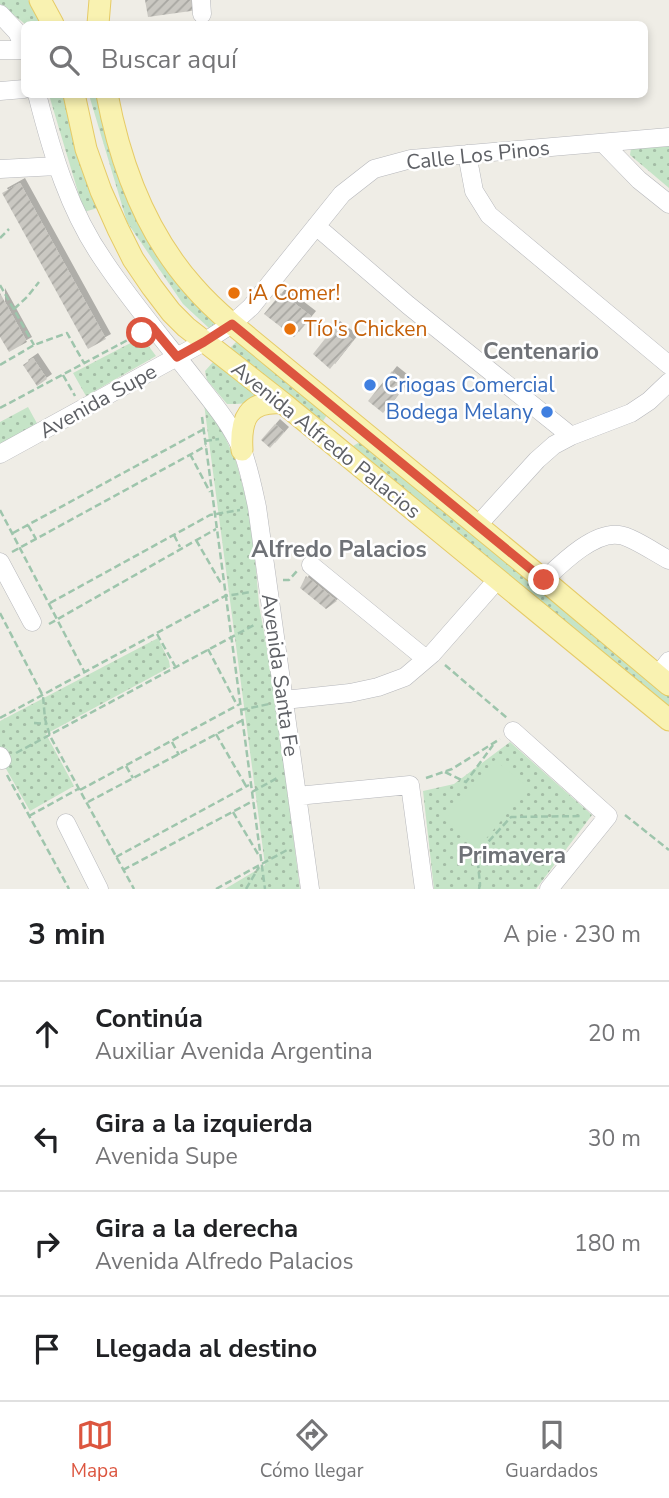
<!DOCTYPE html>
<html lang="es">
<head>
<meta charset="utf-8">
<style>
  :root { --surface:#fff; --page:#f6f6f6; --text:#202124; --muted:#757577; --line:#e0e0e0; --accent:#dc553f }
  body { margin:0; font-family:"Nunito Sans",sans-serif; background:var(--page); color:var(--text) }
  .stop { position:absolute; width:21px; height:21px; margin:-16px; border:5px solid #dc553f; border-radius:50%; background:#fff }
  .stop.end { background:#dc553f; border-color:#fff; box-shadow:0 2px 7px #0008 }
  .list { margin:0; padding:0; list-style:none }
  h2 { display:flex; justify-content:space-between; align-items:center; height:91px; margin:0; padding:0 28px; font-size:30px }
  h2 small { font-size:23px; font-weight:400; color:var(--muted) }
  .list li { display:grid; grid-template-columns:46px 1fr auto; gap:21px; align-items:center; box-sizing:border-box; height:105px; padding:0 28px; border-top:2px solid var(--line) }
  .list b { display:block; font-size:26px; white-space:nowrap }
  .list p { margin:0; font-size:23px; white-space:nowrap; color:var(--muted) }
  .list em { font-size:23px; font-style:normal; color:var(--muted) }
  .icon { flex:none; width:38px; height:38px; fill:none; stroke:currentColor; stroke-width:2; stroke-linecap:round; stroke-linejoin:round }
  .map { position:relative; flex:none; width:669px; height:889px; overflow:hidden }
  .search { position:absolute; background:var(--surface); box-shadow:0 4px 10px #0003; left:21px; right:21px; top:21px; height:77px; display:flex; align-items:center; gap:18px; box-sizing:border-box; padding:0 24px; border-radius:10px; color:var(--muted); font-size:26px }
  .sheet { height:511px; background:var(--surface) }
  nav { display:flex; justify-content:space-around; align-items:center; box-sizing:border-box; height:98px; border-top:2px solid var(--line); background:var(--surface); font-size:19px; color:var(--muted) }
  nav a { display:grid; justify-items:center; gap:4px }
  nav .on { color:var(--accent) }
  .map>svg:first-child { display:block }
</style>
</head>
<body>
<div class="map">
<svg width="669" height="889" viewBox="0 0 669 889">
  <defs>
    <pattern id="grass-dots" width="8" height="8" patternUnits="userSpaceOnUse" patternTransform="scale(1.75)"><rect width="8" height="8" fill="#c5e4c7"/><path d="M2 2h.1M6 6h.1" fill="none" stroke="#a3bca5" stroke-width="1.8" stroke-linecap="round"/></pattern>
    <pattern id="building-hatch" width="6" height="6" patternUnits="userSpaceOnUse" patternTransform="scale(1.75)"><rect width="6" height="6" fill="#cac8c2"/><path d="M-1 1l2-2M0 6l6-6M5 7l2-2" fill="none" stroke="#a7a6a1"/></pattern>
    <filter id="shadow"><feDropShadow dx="5" dy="-5" stdDeviation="0" flood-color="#0004"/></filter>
  </defs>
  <rect width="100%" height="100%" fill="#efede6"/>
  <path fill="url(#grass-dots)" d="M 0,0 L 28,0 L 45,19 L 47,24 L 25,24 L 0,4 Z
    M 49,95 L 68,95 L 101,207 L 84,212 Z
    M 89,95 L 101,95 L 139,212 L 219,317 L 210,329 L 183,304 L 127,222 Z
    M 669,145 L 669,188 L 630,155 L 631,148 Z
    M 142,337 L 156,356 L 86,396 L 73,373 Z
    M 240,338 L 331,409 L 323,421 L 229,349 Z
    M 213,362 L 222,364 L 254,387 L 255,396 C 246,405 240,404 227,404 L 207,380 L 205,371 Z
    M 204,404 L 218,422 L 236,461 L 252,521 L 259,605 L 274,687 L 300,889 L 225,889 L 265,865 Z
    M 28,407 L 39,427 L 0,448 L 0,422 Z
    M 365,439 L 669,691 L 669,707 L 353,446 Z
    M 158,638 L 169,661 L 170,667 L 46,734 L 74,786 L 30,811 L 5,767 L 0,756 L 0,721 Z
    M 510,742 L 592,815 L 536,889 L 434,889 L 423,791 L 454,784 Z"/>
  <path fill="#c5e4c7" d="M 495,760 L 529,788 L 478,848 L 444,820 Z"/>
  <path fill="url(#building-hatch)" filter="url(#shadow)" d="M 145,0 L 197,0 L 198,10 L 148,17 Z
    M 20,183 L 106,339 L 88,349 L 2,193 Z
    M 0,293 L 27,342 L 9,352 L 0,337 Z
    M 281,293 L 311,316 L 294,337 L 264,314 Z
    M 335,326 L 353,340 L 330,369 L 313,354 Z
    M 33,358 L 47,379 L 37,386 L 23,365 Z
    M 392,371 L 407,383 L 383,413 L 368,401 Z
    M 275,424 L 284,432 L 270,448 L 261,440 Z
    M 306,576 L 337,601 L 326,609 L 300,588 Z"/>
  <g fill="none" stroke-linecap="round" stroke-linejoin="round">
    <g stroke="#b6b7bb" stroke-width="19">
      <path id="minor" d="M 201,0 L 202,14
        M 0,14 L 17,32 L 24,47
        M 0,50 L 24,50
        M 0,91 L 24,89
        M 37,94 C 52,153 69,211 104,261 C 132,303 164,340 195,380 C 212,402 231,424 242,450 C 249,468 253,488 257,507 L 310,889
        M 603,143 L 639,180 L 669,204
        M 467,154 L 474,191 L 489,215 L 669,365
        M 0,169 L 57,166
        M 316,226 L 408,305 L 571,436
        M 0,454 L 204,342 L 232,324 L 251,307 L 342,194 L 374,169 L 411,159 L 669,137
        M 477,526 L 537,460 L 554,445 L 571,436 L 631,413 L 649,401 L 669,382
        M 0,562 L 32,622
        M 311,565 L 426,659
        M 544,580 C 561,564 594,531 619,535 C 631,536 657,554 669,560
        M 658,675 L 669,661
        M 284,700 L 350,693 L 378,687 L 405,677 L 432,654 L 497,580
        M 513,731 L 608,816 L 549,889
        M 0,756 L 2,760
        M 297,796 L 410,785 L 424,889
        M 66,823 L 99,889"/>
    </g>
    <g stroke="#e6cb67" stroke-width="23">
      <path id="major" d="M 40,0 L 53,24
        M 98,24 L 100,0
        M 74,94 L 86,149 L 101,191 L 118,229 L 133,259 L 152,287 L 171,312 L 186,327 L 283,403 L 669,720
        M 107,94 C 120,163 146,233 193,286 C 205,300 218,312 232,324 L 544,580 L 669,685
        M 242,450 C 240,419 248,400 283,403"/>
    </g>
    <path stroke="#9ec5ac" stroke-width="2.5" stroke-dasharray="7 3.5" stroke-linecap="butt" d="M 0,238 L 9,229
      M 0,285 L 34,345
      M 14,309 L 27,297 L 39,282
      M 0,365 L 34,345 L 67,333 L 84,363
      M 63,375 L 75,396
      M 0,408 L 137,335
      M 202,417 L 265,889
      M 205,441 L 219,439
      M 190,454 L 210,492
      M 0,510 L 85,673
      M 28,525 L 36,539
      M 13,533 L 204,429
      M 174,535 L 180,547
      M 196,540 L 222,585
      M 12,552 L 206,446
      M 283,580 L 289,580 L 297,571
      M 50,603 L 210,515 L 240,510
      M 0,613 L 43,696 L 45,719 L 50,736 L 134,889
      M 49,624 L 216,529
      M 157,634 L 175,666
      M 208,649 L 237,705
      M 445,665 L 507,718
      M 241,710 L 269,704
      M 0,718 L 225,596 L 251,592
      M 34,723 L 47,724
      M 216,734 L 246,786
      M 172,742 L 179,755
      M 16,753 L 256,624
      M 126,766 L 133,778
      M 445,772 L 466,782 L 493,745
      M 7,775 L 69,889
      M 426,778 L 452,769 L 500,739
      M 80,790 L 240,704
      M 252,792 L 279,777
      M 88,802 L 243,720
      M 233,812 L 258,854
      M 625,815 L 669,850
      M 29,816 L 78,789
      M 116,857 L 249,785
      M 123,870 L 253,801
      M 216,889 L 287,850
      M 246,889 L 259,867
      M 479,889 L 480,884 L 477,854 L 511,817 L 583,816"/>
    <use href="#minor" stroke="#fff" stroke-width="18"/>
    <use href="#major" stroke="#f9f2b1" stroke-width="21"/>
  </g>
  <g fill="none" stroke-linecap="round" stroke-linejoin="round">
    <path stroke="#dc553f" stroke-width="9" d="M 142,333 L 152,327 L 177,357 L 204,342 L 232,324 L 544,580"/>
  </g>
  <g fill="#e8710a" stroke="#fff" stroke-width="2.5">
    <circle cx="234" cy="293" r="7"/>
    <circle cx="290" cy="329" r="7"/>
  </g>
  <g fill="#3f7fe0" stroke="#fff" stroke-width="2.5">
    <circle cx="370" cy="385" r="7"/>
    <circle cx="547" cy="412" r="7"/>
  </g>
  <g text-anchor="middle" stroke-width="5" stroke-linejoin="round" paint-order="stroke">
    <g font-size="21" fill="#5e6065" stroke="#fff">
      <text transform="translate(478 155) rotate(-6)" y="7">Calle Los Pinos</text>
      <text transform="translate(98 401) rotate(-29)" y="7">Avenida Supe</text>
      <text transform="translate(326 440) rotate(39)" y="7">Avenida Alfredo Palacios</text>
      <text transform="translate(280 675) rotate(82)" y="7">Avenida Santa Fe</text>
    </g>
    <g font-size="21" fill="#c56008" stroke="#fff" text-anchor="start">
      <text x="248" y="300">¡A Comer!</text>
      <text x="304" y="336">Tío's Chicken</text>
    </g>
    <g font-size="21" fill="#366cbe" stroke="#fff" text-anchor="start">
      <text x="384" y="392">Criogas Comercial</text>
      <text x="533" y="419" text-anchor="end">Bodega Melany</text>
    </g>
    <g font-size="23" font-weight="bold" fill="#6f7277" stroke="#fff">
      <text x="541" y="359">Centenario</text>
      <text x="339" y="557">Alfredo Palacios</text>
      <text x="512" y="863">Primavera</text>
    </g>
  </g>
</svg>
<div class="stop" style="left:142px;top:333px"></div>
<div class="stop end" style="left:544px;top:580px"></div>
<div class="search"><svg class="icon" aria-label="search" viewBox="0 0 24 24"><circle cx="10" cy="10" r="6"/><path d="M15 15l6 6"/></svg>Buscar aquí</div>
</div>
<section class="sheet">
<h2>3 min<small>A pie · 230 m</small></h2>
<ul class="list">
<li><svg class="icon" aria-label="ahead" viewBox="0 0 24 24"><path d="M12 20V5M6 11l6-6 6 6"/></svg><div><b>Continúa</b><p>Auxiliar Avenida Argentina</p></div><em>20 m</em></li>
<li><svg class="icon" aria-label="left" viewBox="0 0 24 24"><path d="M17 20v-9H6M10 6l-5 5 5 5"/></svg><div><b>Gira a la izquierda</b><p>Avenida Supe</p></div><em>30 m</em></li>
<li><svg class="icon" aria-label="right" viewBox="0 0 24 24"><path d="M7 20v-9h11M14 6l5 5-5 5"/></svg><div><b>Gira a la derecha</b><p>Avenida Alfredo Palacios</p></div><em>180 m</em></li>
<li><svg class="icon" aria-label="arrive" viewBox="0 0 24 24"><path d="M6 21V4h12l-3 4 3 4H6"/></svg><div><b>Llegada al destino</b></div></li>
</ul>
</section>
<nav>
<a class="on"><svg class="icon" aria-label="map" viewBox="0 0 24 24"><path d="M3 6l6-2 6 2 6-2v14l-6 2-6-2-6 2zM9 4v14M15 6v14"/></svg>Mapa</a>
<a><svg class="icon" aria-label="directions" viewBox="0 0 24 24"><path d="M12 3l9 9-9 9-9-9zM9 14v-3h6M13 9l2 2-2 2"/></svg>Cómo llegar</a>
<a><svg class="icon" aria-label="saved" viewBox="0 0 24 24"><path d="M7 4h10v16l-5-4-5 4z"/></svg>Guardados</a>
</nav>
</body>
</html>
